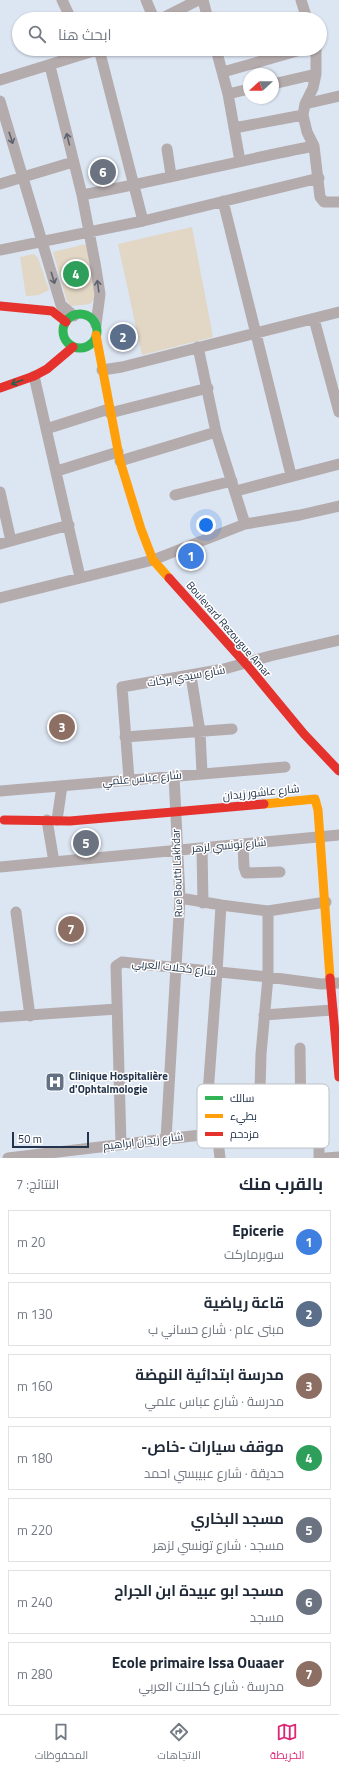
<!DOCTYPE html>
<html lang="ar">
<head>
<meta charset="utf-8">
<style>
  :root { --surface:#fff; --page:#f6f6f7; --text:#1f2937; --muted:#747a83; --line:#e0e1e3; --accent:#db2777 }
  body { margin:0; font-family:"Titillium Web",Cairo,sans-serif; background:var(--page); color:var(--text); direction:rtl }
  .compass { position:absolute; left:243px; top:68px; width:36px; height:36px; border-radius:50%; background:var(--surface); box-shadow:0 1px 3px #0004; rotate:249deg }
  .scale { position:absolute; left:12px; bottom:10px; width:77px; box-sizing:border-box; padding-left:4px; border:2px solid #22334b; border-top:0; font-size:11px; line-height:14px; white-space:nowrap; color:#22334b; -webkit-text-stroke:3px #fff; paint-order:stroke }
  .you { position:absolute; left:206px; top:525px; width:14px; height:14px; margin:-10px; border:3px solid #fff; border-radius:50%; background:#1a73e8; box-shadow:0 0 0 6px #1a73e833 }
  .badge { display:grid; place-items:center; width:26px; height:26px; border-radius:50%; background:var(--accent); color:#fff; font-size:13px; font-weight:700 }
  .pin { position:absolute; translate:-50% -50%; border:2px solid #fff; box-shadow:0 1px 4px #0006 }
  .list { margin:0; padding:0; list-style:none }
  h2 { display:flex; justify-content:space-between; align-items:center; height:52px; margin:0; padding:0 16px; font-size:17px }
  h2 small { font-size:13px; font-weight:400; color:var(--muted) }
  .list li { display:grid; grid-template-columns:26px 1fr auto; gap:12px; align-items:center; box-sizing:border-box; height:64px; margin:0 8px 8px; padding:0 8px; border:1px solid var(--line); border-radius:0px }
  .list b { display:block; font-size:15px; white-space:nowrap }
  .list p { margin:0; font-size:13px; white-space:nowrap; color:var(--muted) }
  .list em { font-size:13px; font-style:normal; color:var(--muted) }
  .icon { flex:none; width:22px; height:22px; fill:none; stroke:currentColor; stroke-width:2; stroke-linecap:round; stroke-linejoin:round }
  .map { position:relative; flex:none; width:339px; height:1158px; overflow:hidden; direction:ltr }
  .search { position:absolute; background:var(--surface); box-shadow:0 1px 3px #0004; left:12px; right:12px; top:12px; height:44px; display:flex; align-items:center; gap:10px; box-sizing:border-box; padding:0 14px; border-radius:22px; color:var(--muted); font-size:15px }
  .sheet { height:556px; background:var(--surface) }
  nav { display:flex; justify-content:space-around; align-items:center; box-sizing:border-box; height:56px; border-top:1px solid var(--line); background:var(--surface); font-size:11px; color:var(--muted) }
  nav a { display:grid; justify-items:center; gap:2px }
  nav .on { color:var(--accent) }
  .map>svg:first-child { display:block }
</style>
</head>
<body>
<div class="map">
<svg width="339" height="1158" viewBox="0 0 339 1158">
  <rect width="100%" height="100%" fill="#dce5f2"/>
  <path fill="#e2d6c4" d="M 192,227 L 213,337 L 142,355 L 118,244 Z
    M 86,244 L 96,297 L 90,304 L 71,306 L 67,301 L 53,252 Z
    M 34,254 L 38,258 L 49,290 L 39,295 L 26,296 L 20,257 Z"/>
  <g fill="none" stroke-linecap="round" stroke-linejoin="round">
    <path stroke="#b4abad" stroke-width="11" d="M 62,0 L 71,19
      M 146,0 L 154,19
      M 203,0 L 208,19
      M 301,0 L 307,19
      M 161,19 L 198,0
      M 99,49 L 143,221
      M 216,49 L 228,94 L 240,161
      M 316,49 L 316,74 L 313,88 L 305,104 L 303,115 L 307,132 L 314,146 L 320,197 L 324,202 L 339,202
      M 50,66 L 82,195 L 95,263 L 100,294 L 96,325
      M 223,72 L 304,49
      M 0,80 L 100,49
      M 273,84 L 316,74
      M 228,94 L 249,89
      M 0,101 L 61,305 L 74,316
      M 305,104 L 339,96
      M 234,128 L 303,115
      M 167,149 L 171,175
      M 0,184 L 73,162
      M 82,195 C 160,181 236,161 314,146
      M 223,201 L 291,475
      M 0,250 L 143,221 L 319,178
      M 314,319 L 339,412
      M 198,347 L 216,432 L 245,524
      M 102,370 L 122,367 L 339,312
      M 34,376 L 80,577
      M 110,413 L 208,388
      M 46,429 L 109,409
      M 120,461 L 216,432
      M 57,471 L 118,452
      M 236,491 L 339,464
      M 0,492 L 11,541
      M 175,495 L 232,481
      M 0,544 L 69,525
      M 0,598 L 153,560 L 245,524 L 300,515 L 339,506
      M 191,676 L 200,732 L 202,773
      M 125,737 L 232,729
      M 129,779 L 122,687 L 224,669 L 270,656 L 339,640
      M 0,791 L 285,767
      M 47,820 L 54,862
      M 57,820 L 62,786
      M 243,844 L 244,867 L 246,873 L 280,872
      M 202,848 L 203,903
      M 0,867 L 339,835
      M 180,898 L 221,905 L 268,911 L 326,902
      M 16,912 L 30,1016
      M 264,1015 L 332,1010
      M 0,1017 L 117,1009
      M 300,1048 L 301,1128 L 304,1133 L 317,1134 L 319,1137 L 319,1158
      M 259,1128 L 261,1054 L 268,977 L 268,911
      M 217,1132 L 220,1158
      M 205,1134 L 217,972 L 221,905
      M 166,1139 L 180,898 L 174,776
      M 121,1144 L 116,966 L 122,962 L 268,977 L 321,984 L 339,983
      M 8,1158 L 301,1123
      M 326,1158 L 339,1157"/>
    <path stroke="#30b455" stroke-width="9" d="M63 331a17 17 0 1 1 34 0a17 17 0 1 1-34 0Z"/>
    <path stroke="#ff9f0a" stroke-width="9" d="M 96,335 L 120,461 L 141,529 L 153,560 L 169,578
      M 264,804 L 315,799 L 318,810 L 330,978"/>
    <path stroke="#e5322d" stroke-width="9" d="M 0,306 L 52,311 L 66,322
      M 0,388 L 34,376 L 47,369 L 73,347
      M 169,578 L 246,664 L 304,734 L 339,771
      M 4,820 L 70,821 L 264,804
      M 330,978 L 339,1077"/>
  </g>
  <defs><path id="oneway-shaft" d="M-6 0H5M1.5-3L5.5 0L1.5 3" fill="none" stroke-width="1.6" stroke-linecap="round" stroke-linejoin="round"/></defs>
  <g stroke="#5c6372">
    <use href="#oneway-shaft" transform="translate(11 138) rotate(72)"/>
    <use href="#oneway-shaft" transform="translate(68 139) rotate(-104)"/>
    <use href="#oneway-shaft" transform="translate(53 278) rotate(73)"/>
    <use href="#oneway-shaft" transform="translate(98 286) rotate(-98)"/>
  </g>
  <use stroke="#27604e" href="#oneway-shaft" transform="translate(17 382) rotate(160)"/>
  <defs>
    <g id="hospital-square" transform="scale(1)"><rect x="-9" y="-9" width="18" height="18" rx="4" fill="#637185" stroke="#fff"/><path d="M-5-5h3v3.5h4V-5h3V5h-3V1.5h-4V5h-3Z" fill="#fff"/></g>
  </defs>
  <g fill-rule="evenodd">
    <use href="#hospital-square" x="55" y="1082"/>
  </g>
  <g text-anchor="middle" stroke-width="3" stroke-linejoin="round" paint-order="stroke">
    <g font-size="11" fill="#22334b" stroke="#fff">
      <text transform="translate(229 629) rotate(49)" y="4">Boulevard Rezougue Amar</text>
      <text transform="translate(186 676) rotate(-10)" y="4">شارع سيدي بركات</text>
      <text transform="translate(142 778) rotate(-5)" y="4">شارع عباس علمي</text>
      <text transform="translate(261 792) rotate(-6)" y="4">شارع عاشور زيدان</text>
      <text transform="translate(229 845) rotate(-5)" y="4">شارع تونسي لزهر</text>
      <text transform="translate(177 873) rotate(-92)" y="4">Rue Boutti Lakhdar</text>
      <text transform="translate(174 967) rotate(6)" y="4">شارع كحلات العربي</text>
      <text transform="translate(143 1141) rotate(-7)" y="4">شارع زيدان ابراهيم</text>
    </g>
    <g font-size="11" font-weight="bold" fill="#22334b" stroke="#fff" text-anchor="start">
      <text x="69" y="1080">Clinique Hospitalière<tspan x="69" dy="13">d'Ophtalmologie</tspan></text>
    </g>
  </g>
  <rect x="197" y="1084" width="132" height="64" rx="6" fill="#fff" stroke="#bdc2c9" stroke-width="1"/>
  <rect x="205" y="1096" width="18" height="4" fill="#30b455"/>
  <rect x="205" y="1114" width="18" height="4" fill="#ff9f0a"/>
  <rect x="205" y="1132" width="18" height="4" fill="#e5322d"/>
  <g font-size="11" fill="#22334b">
    <text x="230" y="1102">سالك</text>
    <text x="230" y="1120">بطيء</text>
    <text x="230" y="1138">مزدحم</text>
  </g>
</svg>
<svg class="compass" viewBox="-18 -18 36 36"><path d="M0-13l5 13h-10z" fill="#e53935"/><path d="M0 13l5-13h-10z" fill="#747a83"/></svg>
<div class="scale">50 m</div>
<div class="you"></div>
<div class="pin badge" style="left:191px;top:556px;background:#3f7fe0">1</div>
<div class="pin badge" style="left:123px;top:337px;background:#5c6f8a">2</div>
<div class="pin badge" style="left:62px;top:727px;background:#8d6e63">3</div>
<div class="pin badge" style="left:76px;top:274px;background:#2e9e5b">4</div>
<div class="pin badge" style="left:86px;top:843px;background:#6b7280">5</div>
<div class="pin badge" style="left:103px;top:172px;background:#6b7280">6</div>
<div class="pin badge" style="left:71px;top:929px;background:#8d6e63">7</div>
<div class="search"><svg class="icon" aria-label="search" viewBox="0 0 24 24"><circle cx="10" cy="10" r="6"/><path d="M15 15l6 6"/></svg>ابحث هنا</div>
</div>
<section class="sheet">
<h2>بالقرب منك<small>النتائج: 7</small></h2>
<ul class="list">
<li><span class="badge" style="background:#3f7fe0">1</span><div><b>Epicerie</b><p>سوبرماركت</p></div><em>20 m</em></li>
<li><span class="badge" style="background:#5c6f8a">2</span><div><b>قاعة رياضية</b><p>مبنى عام · شارع حساني ب</p></div><em>130 m</em></li>
<li><span class="badge" style="background:#8d6e63">3</span><div><b>مدرسة ابتدائية النهضة</b><p>مدرسة · شارع عباس علمي</p></div><em>160 m</em></li>
<li><span class="badge" style="background:#2e9e5b">4</span><div><b>موقف سيارات -خاص-</b><p>حديقة · شارع عبيبسي احمد</p></div><em>180 m</em></li>
<li><span class="badge" style="background:#6b7280">5</span><div><b>مسجد البخاري</b><p>مسجد · شارع تونسي لزهر</p></div><em>220 m</em></li>
<li><span class="badge" style="background:#6b7280">6</span><div><b>مسجد ابو عبيدة ابن الجراح</b><p>مسجد</p></div><em>240 m</em></li>
<li><span class="badge" style="background:#8d6e63">7</span><div><b>Ecole primaire Issa Ouaaer</b><p>مدرسة · شارع كحلات العربي</p></div><em>280 m</em></li>
</ul>
</section>
<nav>
<a class="on"><svg class="icon" aria-label="map" viewBox="0 0 24 24"><path d="M3 6l6-2 6 2 6-2v14l-6 2-6-2-6 2zM9 4v14M15 6v14"/></svg>الخريطة</a>
<a><svg class="icon" aria-label="directions" viewBox="0 0 24 24"><path d="M12 3l9 9-9 9-9-9zM9 14v-3h6M13 9l2 2-2 2"/></svg>الاتجاهات</a>
<a><svg class="icon" aria-label="saved" viewBox="0 0 24 24"><path d="M7 4h10v16l-5-4-5 4z"/></svg>المحفوظات</a>
</nav>
</body>
</html>
